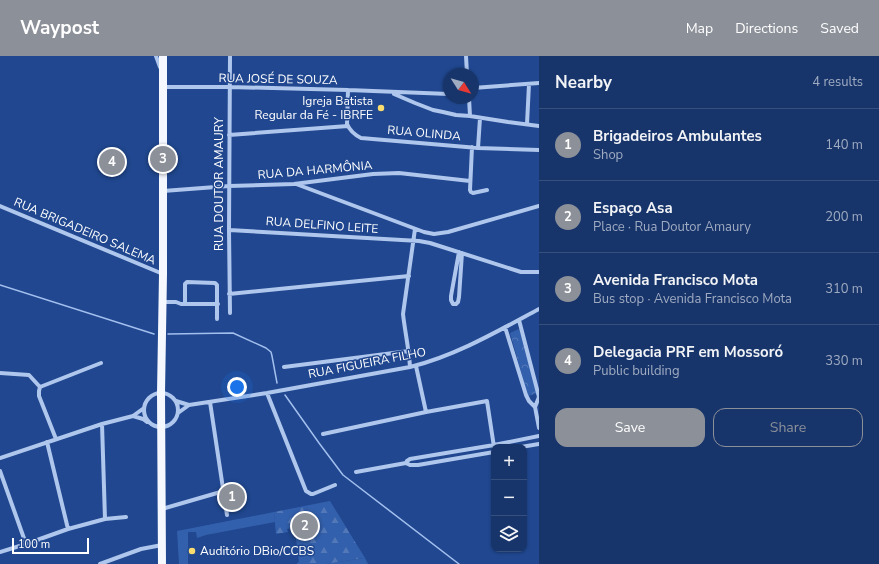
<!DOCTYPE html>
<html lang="en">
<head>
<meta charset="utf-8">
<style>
  :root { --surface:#18356b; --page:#213d71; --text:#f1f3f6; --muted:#9fabc1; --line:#36507e; --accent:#8c9099 }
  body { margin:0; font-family:"Nunito Sans",sans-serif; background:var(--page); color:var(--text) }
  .controls { position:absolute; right:12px; bottom:12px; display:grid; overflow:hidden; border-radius:8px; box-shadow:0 1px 3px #0004 }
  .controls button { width:36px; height:36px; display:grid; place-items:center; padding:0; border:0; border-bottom:1px solid var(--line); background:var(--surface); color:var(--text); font:20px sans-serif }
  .compass { position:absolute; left:443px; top:12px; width:36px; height:36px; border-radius:50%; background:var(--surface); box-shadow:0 1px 3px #0004; rotate:127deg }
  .scale { position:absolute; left:12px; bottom:10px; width:77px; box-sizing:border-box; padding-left:4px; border:2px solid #fff; border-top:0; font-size:11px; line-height:14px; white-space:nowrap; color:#fff; -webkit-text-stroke:3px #20478f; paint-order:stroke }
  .you { position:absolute; left:237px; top:331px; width:14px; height:14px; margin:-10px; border:3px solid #fff; border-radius:50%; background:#1a73e8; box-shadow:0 0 0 6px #1a73e833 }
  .badge { display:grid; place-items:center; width:26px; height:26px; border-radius:50%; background:var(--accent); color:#fff; font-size:13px; font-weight:700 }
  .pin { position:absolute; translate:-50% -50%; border:2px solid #fff; box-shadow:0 1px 4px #0006 }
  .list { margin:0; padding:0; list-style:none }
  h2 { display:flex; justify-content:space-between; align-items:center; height:52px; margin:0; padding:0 16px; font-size:17px }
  h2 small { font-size:13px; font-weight:400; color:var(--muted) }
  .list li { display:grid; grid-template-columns:26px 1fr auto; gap:12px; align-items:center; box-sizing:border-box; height:72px; padding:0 16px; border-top:1px solid var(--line) }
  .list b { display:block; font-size:15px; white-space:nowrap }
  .list p { margin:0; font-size:13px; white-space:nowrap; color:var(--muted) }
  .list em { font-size:13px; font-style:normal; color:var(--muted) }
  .actions { display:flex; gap:8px; padding:12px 16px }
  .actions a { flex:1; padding:9px 0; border:1px solid var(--accent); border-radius:12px; text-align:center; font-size:14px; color:var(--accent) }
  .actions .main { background:var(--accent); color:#fff }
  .icon { flex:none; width:22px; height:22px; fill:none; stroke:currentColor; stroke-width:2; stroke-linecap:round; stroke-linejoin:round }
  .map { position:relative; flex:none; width:539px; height:508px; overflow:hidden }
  header { display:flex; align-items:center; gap:24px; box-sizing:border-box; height:56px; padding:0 20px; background:var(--accent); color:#fff }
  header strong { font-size:19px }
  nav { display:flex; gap:22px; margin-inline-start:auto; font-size:14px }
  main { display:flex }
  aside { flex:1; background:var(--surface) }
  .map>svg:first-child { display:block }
</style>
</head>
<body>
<header>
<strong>Waypost</strong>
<nav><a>Map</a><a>Directions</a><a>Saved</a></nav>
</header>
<main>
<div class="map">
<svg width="539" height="508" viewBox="0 0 539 508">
  <defs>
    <pattern id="forest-firs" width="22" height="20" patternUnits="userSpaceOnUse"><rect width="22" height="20" fill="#3360ac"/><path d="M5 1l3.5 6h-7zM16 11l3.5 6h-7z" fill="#5278b8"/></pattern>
    <pattern id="park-crowns" width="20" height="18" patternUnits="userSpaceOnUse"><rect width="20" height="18" fill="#3360ac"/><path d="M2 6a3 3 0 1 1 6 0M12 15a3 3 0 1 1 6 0" fill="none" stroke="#5278b8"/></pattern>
  </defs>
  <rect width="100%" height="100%" fill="#20478f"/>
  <path fill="#3360ac" d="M 274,456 L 275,466 L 206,479 L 197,482 L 196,476 L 188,476 L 188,508 L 179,508 L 177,475 Z
    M 365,502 L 368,508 L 325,508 Z"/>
  <path fill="url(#forest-firs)" d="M 330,445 L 365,502 L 325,508 L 297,508 L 297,507 L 299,506 L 295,475 L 293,475 L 292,472 L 287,473 L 288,476 L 276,478 L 274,456 Z"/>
  <path fill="url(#park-crowns)" d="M 519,273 L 538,337 L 528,340 L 510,277 Z"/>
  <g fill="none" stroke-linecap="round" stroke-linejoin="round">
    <path stroke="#a2bfee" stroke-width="1.5" d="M 0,229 L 154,278
      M 168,278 L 233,277 L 266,292 L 271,296 L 272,300 L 277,327
      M 285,339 L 319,387 L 343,419 L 459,508"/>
    <path stroke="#afc6ed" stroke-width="4" d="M 156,0 L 160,11
      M 466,0 L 467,18
      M 163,31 L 230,31 L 348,34 L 449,38
      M 473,32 L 539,27
      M 348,34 L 347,68 C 350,75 355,79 361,82 L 478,92 L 539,94
      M 394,38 L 415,47 L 433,54 L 443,56 L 456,59 L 470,60 L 508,66 L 539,70
      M 469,42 L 470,60
      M 527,68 L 529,28
      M 229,79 L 348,70
      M 472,91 L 470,134 L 471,136 L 473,137 L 487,134
      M 478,92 L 480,62
      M 296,128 L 424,176 L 434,178 L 448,176 L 539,150
      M 163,135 L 229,130 L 294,128 L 373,118 L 399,117 L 470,125
      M 0,150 L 163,218
      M 229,174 L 419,185 L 430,187 L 521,216 L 539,216
      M 459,196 L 451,240 L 451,244 L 453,248 L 456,248 L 458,246 L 459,241 L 462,197
      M 229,238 L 409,220
      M 163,246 L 176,246 L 181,248 L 218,248
      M 185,248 L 185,228 L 187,226 L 215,227 L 217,229 L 217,263
      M 230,257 L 229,174 L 230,0
      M 519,264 L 538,337 L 539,341 L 535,351
      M 505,271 L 526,339 L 529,345 L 535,351 L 539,372
      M 416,310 L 426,356
      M 284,311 L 409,295
      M 410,311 C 409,293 405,276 403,258 L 415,173
      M 0,317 L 29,319 L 40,331
      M144 354a17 17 0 1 1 34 0a17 17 0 1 1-34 0Z
      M 267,337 L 306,435 L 311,438 L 313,438 L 335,429
      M 176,345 L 189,349 L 267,337 L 410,311 C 455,300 498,275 539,253
      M 210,346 L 227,459
      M 178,357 L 189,349
      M 133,360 L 143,363 L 147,366
      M 102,368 L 105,463
      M 323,378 L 426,356 L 487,345 L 494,391
      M 56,383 L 39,340 L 39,335 L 40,331 L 101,307
      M 47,386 L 68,473
      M 521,391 L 539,388
      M 0,402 L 102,368 L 133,360 L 144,352
      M 406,407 L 407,405 L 410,403 L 494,389 L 539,380
      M 0,415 L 26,488
      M 356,416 L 406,407 L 410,409 L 418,409 L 494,396
      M 162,453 L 224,435
      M 0,496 L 26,488 L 68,473 L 105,463 L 126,461
      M 100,508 L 141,493 L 162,489"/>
    <path stroke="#f5f8ff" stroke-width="8" d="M 162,508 L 161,337 L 163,218 L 163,0"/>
  </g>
  <g fill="#fadd6f" stroke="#20478f" stroke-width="1.5">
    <circle cx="381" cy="52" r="4"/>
    <circle cx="192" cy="495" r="4"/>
  </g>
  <g text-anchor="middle" stroke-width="3" stroke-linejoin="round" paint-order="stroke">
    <g font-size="12" fill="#fff" stroke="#20478f">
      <text transform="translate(278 23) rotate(1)" y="4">RUA JOSÉ DE SOUZA</text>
      <text transform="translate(424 77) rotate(5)" y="4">RUA OLINDA</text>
      <text transform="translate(315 114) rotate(-5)" y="4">RUA DA HARMÔNIA</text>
      <text transform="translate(219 128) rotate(-90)" y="4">RUA DOUTOR AMAURY</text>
      <text transform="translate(322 169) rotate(4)" y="4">RUA DELFINO LEITE</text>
      <text transform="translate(85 175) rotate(23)" y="4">RUA BRIGADEIRO SALEMA</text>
      <text transform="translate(367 307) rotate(-11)" y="4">RUA FIGUEIRA FILHO</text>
    </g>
    <g font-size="12" fill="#fff" stroke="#20478f" text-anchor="end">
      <text x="373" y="49">Igreja Batista<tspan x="373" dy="14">Regular da Fé - IBRFE</tspan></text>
      <text x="200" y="499" text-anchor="start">Auditório DBio/CCBS</text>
    </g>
  </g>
</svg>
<div class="controls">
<button>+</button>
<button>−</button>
<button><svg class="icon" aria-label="layers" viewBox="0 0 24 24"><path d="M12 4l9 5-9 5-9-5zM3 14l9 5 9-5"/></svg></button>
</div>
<svg class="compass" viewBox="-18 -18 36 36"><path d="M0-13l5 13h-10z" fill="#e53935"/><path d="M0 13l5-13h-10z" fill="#9fabc1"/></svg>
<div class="scale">100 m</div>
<div class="you"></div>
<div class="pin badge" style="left:232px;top:441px">1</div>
<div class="pin badge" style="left:305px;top:470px">2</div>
<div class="pin badge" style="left:163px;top:103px">3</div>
<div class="pin badge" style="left:112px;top:106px">4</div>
</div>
<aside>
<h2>Nearby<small>4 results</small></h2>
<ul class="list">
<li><span class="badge">1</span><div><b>Brigadeiros Ambulantes</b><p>Shop</p></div><em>140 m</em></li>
<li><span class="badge">2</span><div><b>Espaço Asa</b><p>Place · Rua Doutor Amaury</p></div><em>200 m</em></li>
<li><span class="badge">3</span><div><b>Avenida Francisco Mota</b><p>Bus stop · Avenida Francisco Mota</p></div><em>310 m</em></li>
<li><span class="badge">4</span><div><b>Delegacia PRF em Mossoró</b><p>Public building</p></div><em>330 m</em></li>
</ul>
<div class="actions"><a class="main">Save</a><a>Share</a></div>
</aside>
</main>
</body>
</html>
